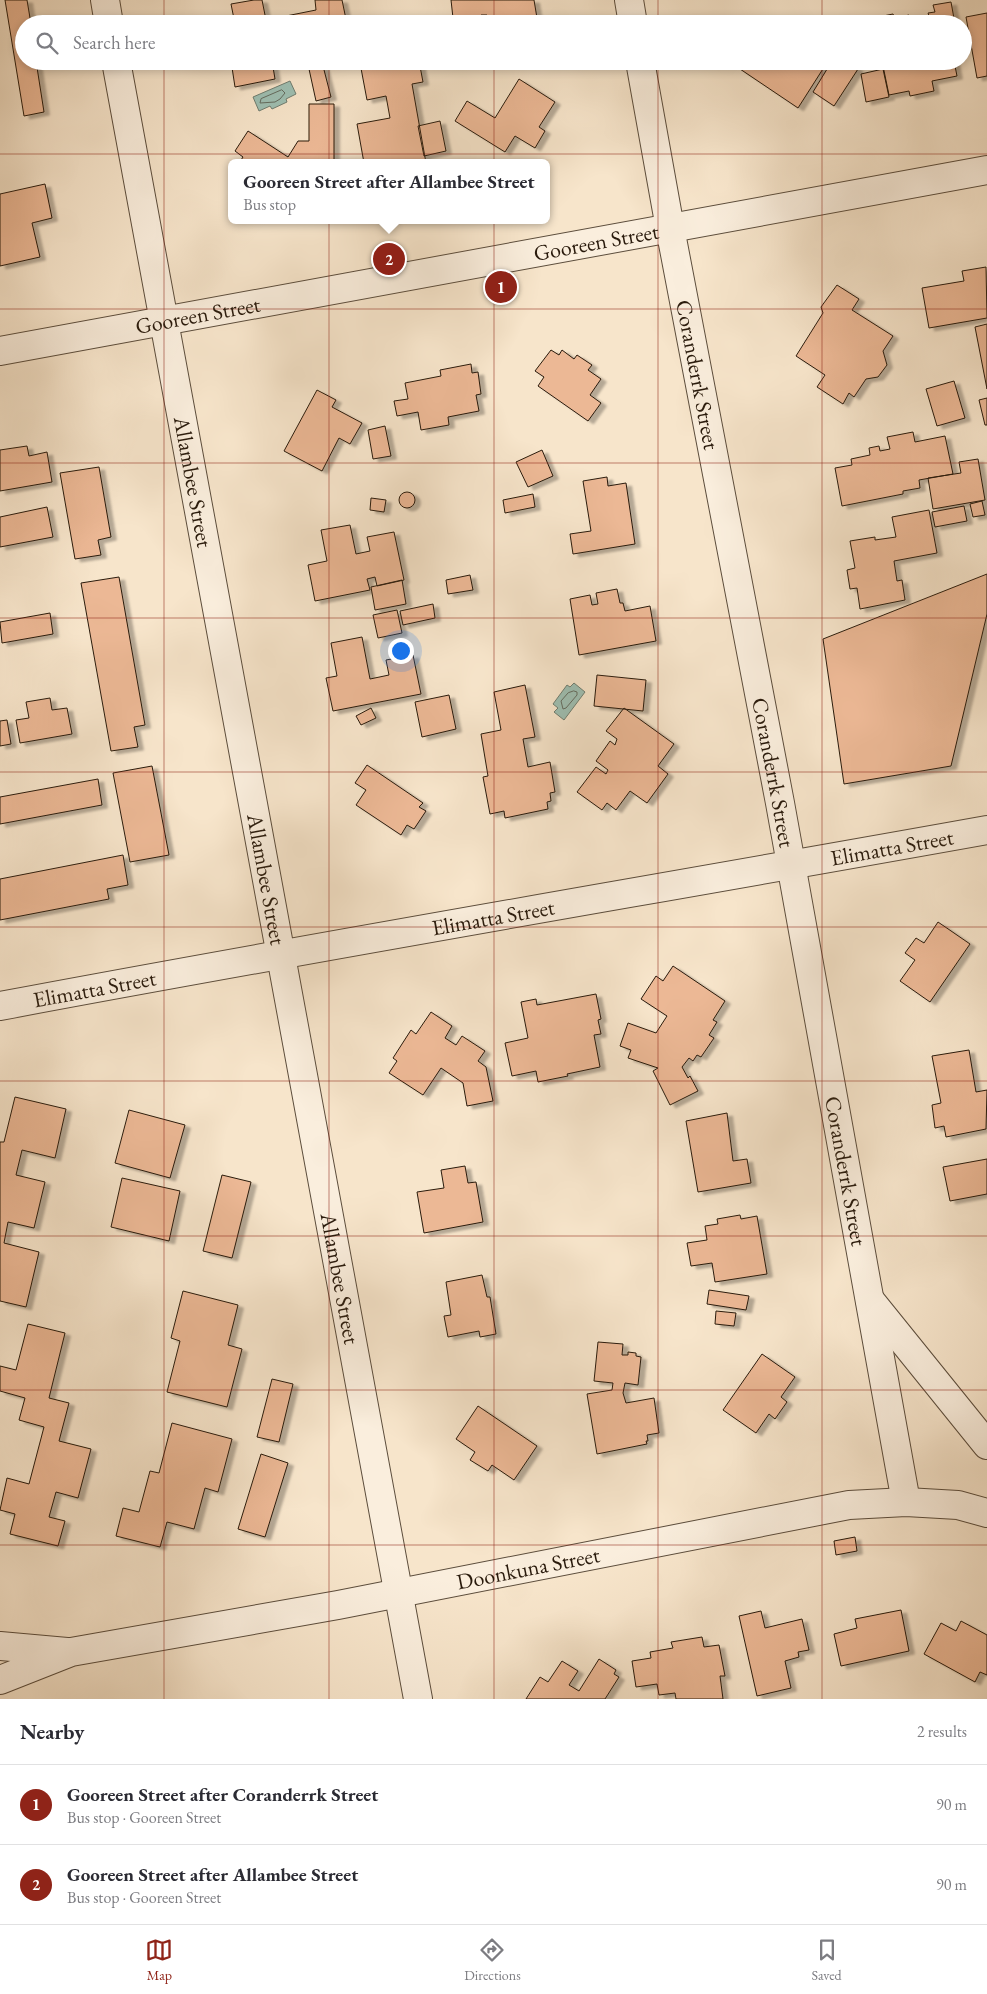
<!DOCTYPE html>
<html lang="en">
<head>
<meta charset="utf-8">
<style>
  :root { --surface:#fff; --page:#f7f7f7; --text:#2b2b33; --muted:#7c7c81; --line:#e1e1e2; --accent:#8f2418 }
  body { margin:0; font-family:"EB Garamond",serif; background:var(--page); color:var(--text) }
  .you { position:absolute; left:400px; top:650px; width:18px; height:18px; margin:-12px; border:4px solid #fff; border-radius:50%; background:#1a73e8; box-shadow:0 0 0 8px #1a73e833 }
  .badge { display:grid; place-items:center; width:32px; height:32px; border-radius:50%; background:var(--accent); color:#fff; font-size:16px; font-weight:700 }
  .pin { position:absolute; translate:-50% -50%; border:2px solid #fff; box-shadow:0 1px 5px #0006 }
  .popup { position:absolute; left:228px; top:159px; width:322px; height:65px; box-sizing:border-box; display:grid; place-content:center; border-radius:8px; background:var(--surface); filter:drop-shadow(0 1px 4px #0005); font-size:16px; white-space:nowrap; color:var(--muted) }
  .popup b { font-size:19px; color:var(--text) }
  .popup::after { content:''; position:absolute; left:50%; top:100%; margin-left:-10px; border:10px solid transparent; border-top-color:var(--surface) }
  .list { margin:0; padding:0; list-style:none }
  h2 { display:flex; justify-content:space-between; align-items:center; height:65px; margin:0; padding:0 20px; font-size:21px }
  h2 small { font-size:16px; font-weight:400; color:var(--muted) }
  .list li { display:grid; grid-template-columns:32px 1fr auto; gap:15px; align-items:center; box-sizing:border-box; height:80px; padding:0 20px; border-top:1px solid var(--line) }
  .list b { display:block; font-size:19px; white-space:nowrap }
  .list p { margin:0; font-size:16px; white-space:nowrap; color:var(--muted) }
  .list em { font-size:16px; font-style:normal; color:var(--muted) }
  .icon { flex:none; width:28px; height:28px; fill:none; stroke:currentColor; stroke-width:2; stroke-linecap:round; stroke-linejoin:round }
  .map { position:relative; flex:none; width:987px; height:1699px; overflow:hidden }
  .search { position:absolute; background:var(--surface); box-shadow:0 2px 8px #0003; left:15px; right:15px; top:15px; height:55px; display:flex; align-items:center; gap:12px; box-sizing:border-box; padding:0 18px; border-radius:28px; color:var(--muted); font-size:19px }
  .sheet { height:225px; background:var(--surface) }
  nav { display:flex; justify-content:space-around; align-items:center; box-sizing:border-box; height:70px; border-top:1px solid var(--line); background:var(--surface); font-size:14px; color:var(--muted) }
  nav a { display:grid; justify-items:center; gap:2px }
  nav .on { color:var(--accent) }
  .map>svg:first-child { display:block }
</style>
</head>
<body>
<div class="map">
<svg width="987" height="1699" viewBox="0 0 987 1699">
  <defs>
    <filter id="shadow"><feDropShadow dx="5.5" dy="3" stdDeviation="1" flood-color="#0004"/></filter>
  </defs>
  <rect width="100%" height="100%" fill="#f7e5cb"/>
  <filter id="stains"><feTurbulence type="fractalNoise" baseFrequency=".004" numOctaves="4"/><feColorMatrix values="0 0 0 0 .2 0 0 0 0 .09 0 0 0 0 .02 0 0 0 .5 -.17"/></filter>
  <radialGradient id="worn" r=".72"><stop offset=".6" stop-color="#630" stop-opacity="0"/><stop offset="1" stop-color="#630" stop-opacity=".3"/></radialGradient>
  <path fill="#9ebfb2" stroke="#6f7d70" d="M 290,81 L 296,94 L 286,99 L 287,102 L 272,109 L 270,106 L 259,111 L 253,97 Z
    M 574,683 L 585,692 L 564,720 L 554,712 L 558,708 L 553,704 L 567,685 L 570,687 Z"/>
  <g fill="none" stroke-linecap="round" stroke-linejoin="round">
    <path stroke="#646c5f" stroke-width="1" d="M 282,90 L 285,93 L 280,99 L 275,102 L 260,103 L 261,99 Z
      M 574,691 L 577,692 L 577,695 L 566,708 L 563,709 L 561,701 L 568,693 Z"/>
  </g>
  <path fill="#ecb895" stroke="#291a0c" filter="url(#shadow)" d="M 5,0 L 27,0 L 31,24 L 24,24 L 24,61 L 36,61 L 44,112 L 24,116 Z
    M 254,0 L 262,0 L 266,20 L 316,10 L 315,0 L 342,0 L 347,24 L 235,24 L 231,4 Z
    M 451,0 L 534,0 L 537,18 L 486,24 L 487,15 L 481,15 L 474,23 L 461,24 L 453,18 Z
    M 951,2 L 955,24 L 880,24 L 878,17 L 893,14 L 895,18 L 909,15 L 910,20 L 929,16 L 928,13 L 935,12 L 933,5 Z
    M 987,13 L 987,76 L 977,78 L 966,17 Z
    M 533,18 L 534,24 L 491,24 Z
    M 231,61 L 272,61 L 275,79 L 235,87 Z
    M 368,61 L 419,61 L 423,82 L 412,84 L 426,163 L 364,163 L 357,124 L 390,118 L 386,96 L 367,100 L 360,63 Z
    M 745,61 L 828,61 L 798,108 L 740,69 Z
    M 832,61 L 845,61 L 858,69 L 834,106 L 813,92 Z
    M 882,61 L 954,61 L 957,76 L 932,81 L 934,91 L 910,96 L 909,91 L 889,95 Z
    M 323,66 L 331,97 L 316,101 L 309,69 Z
    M 883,69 L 889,97 L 866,102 L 861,74 Z
    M 519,79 L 555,102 L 539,127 L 545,131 L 535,148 L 515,136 L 505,152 L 455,121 L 467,101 L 495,118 Z
    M 309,104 L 334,104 L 334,163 L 239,163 L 243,157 L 235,151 L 248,131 L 288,157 L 298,141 L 309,141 Z
    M 440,121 L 446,151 L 424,156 L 418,126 Z
    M 45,184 L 52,218 L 32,223 L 40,257 L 0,266 L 0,194 Z
    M 986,267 L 987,318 L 929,328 L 922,288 L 964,281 L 962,271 Z
    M 837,285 L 859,299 L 852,310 L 893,336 L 883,351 L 887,365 L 878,377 L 866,379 L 854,397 L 849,393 L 843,404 L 817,387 L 825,375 L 796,356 L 823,313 L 821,307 Z
    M 987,324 L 987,389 L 975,327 Z
    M 551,350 L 559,355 L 562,350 L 574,359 L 577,355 L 592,365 L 588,370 L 601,379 L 590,395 L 601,403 L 588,421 L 538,386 L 544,377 L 535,371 Z
    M 471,364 L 472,373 L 478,372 L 481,394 L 476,395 L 479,411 L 448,417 L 449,425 L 421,430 L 418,412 L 397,416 L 394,401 L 408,399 L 405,383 L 441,376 L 440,370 Z
    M 954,381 L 965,418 L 937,426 L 926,389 Z
    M 317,390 L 336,400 L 332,407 L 362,423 L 350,444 L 339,438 L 322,471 L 284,451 Z
    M 987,398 L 987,425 L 985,425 L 979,400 Z
    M 385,426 L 391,456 L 373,459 L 368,430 Z
    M 913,432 L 915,442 L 945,436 L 953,474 L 919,480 L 920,488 L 903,491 L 903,494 L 842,506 L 835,468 L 852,465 L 851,459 L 870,455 L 869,448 L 879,446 L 880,451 L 890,449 L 887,437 Z
    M 27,446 L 29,456 L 47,452 L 52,482 L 0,491 L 0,450 Z
    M 542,450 L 553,476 L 528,487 L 516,462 Z
    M 978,459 L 985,500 L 933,509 L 928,478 L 961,473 L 959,462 Z
    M 99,467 L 111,537 L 98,540 L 101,555 L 75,559 L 60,473 Z
    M 607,477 L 608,486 L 626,483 L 635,544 L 573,554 L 570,534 L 591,531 L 583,481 Z
    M399 500a8 8 0 1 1 16 0a8 8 0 1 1-16 0Z
    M 533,494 L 535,507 L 505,513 L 503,500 Z
    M 371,498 L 386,500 L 384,512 L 370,510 Z
    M 982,501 L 985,515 L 973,517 L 970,504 Z
    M 964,506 L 967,521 L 935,527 L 932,512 Z
    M 47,507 L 53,537 L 0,547 L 0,517 Z
    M 929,510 L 937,553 L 894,561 L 897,581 L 902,580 L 905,600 L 860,609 L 857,588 L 850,589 L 847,570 L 855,568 L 850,541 L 875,537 L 875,540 L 896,537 L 892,517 Z
    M 350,525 L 356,554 L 370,551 L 367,537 L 394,532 L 404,580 L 377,586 L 375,577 L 367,579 L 370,590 L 315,601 L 308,565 L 327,561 L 321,530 Z
    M 987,574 L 987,614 L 951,766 L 844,784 L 823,639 Z
    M 470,575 L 473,590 L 448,594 L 446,580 Z
    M 119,577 L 145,725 L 134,727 L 138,747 L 111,751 L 81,583 Z
    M 402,580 L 406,604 L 375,610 L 371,587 Z
    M 617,589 L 620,603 L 623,603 L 625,611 L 650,606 L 656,641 L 579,655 L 570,599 L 590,595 L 592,605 L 598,604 L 596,593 Z
    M 433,604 L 435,618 L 403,625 L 400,611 Z
    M 397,610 L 402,633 L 378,638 L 373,615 Z
    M 50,613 L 53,634 L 2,643 L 0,622 Z
    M 362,637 L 370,679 L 389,675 L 386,660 L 413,655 L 421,694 L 333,711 L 326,678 L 337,676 L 331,643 Z
    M 597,675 L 646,680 L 643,711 L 594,706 Z
    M 525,685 L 535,737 L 523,739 L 528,767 L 550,762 L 555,792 L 550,793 L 551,801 L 547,802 L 548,809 L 505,818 L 504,811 L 490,814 L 483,777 L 488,776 L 481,734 L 501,730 L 494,692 Z
    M 449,695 L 456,729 L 422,737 L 415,702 Z
    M 50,698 L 52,710 L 67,708 L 72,734 L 20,743 L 16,720 L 29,718 L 26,702 Z
    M 371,708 L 376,718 L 361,725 L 356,716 Z
    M 624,708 L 674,744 L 658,766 L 668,774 L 647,803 L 630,791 L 616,810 L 607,803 L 602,810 L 577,792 L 596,767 L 606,774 L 608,770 L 596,761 L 610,741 L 615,745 L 617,739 L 606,731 Z
    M 7,720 L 11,744 L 0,746 L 0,721 Z
    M 367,765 L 423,803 L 419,807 L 426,811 L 414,829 L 407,825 L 401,835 L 356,805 L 366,790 L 355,783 Z
    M 152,766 L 169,855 L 130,862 L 113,773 Z
    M 98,779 L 102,805 L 0,824 L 0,797 Z
    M 123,855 L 128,885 L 107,889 L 109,899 L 0,920 L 0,879 Z
    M 938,922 L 970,944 L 930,1002 L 900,981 L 915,960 L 905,953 L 916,938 L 924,943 Z
    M 673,966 L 725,1001 L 713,1020 L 717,1022 L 709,1035 L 714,1038 L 701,1057 L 697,1055 L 693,1061 L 689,1058 L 682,1067 L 688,1078 L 690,1076 L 698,1091 L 670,1105 L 653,1071 L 658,1068 L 628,1058 L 631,1050 L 620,1046 L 628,1023 L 656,1033 L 667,1016 L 641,999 L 656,976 L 663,981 Z
    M 596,994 L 601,1019 L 598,1020 L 601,1034 L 594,1035 L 600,1067 L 567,1074 L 568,1076 L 538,1082 L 536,1071 L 512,1076 L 505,1043 L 528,1038 L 521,1002 L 536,999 L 537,1005 Z
    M 431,1012 L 452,1026 L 445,1038 L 456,1045 L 462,1036 L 485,1051 L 478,1061 L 486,1067 L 493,1101 L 467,1106 L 463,1083 L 441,1068 L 423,1095 L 389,1073 L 397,1061 L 393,1058 L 411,1030 L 416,1034 Z
    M 969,1050 L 976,1092 L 987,1090 L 986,1129 L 946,1137 L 944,1126 L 935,1128 L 932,1105 L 941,1103 L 932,1056 Z
    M 15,1097 L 66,1109 L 55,1158 L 22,1150 L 16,1175 L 45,1182 L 34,1228 L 8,1222 L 4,1243 L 39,1252 L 26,1307 L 0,1301 L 0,1142 L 4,1142 Z
    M 129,1110 L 185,1125 L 170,1178 L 115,1163 Z
    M 727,1113 L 733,1161 L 747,1159 L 751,1183 L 698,1192 L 686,1121 Z
    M 987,1159 L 987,1194 L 950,1201 L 943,1167 Z
    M 465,1166 L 468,1183 L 476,1182 L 483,1222 L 424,1233 L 417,1192 L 444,1188 L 441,1170 Z
    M 222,1175 L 251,1182 L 232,1258 L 203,1251 Z
    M 122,1178 L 180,1191 L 169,1241 L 111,1227 Z
    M 740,1215 L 741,1219 L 757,1216 L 767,1274 L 715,1282 L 712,1263 L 691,1266 L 687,1243 L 707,1240 L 705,1226 L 718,1224 L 717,1219 Z
    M 482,1275 L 487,1297 L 490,1297 L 496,1334 L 480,1337 L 479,1331 L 448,1337 L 444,1316 L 451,1315 L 446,1282 Z
    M 709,1290 L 749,1296 L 746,1310 L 707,1304 Z
    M 183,1291 L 238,1305 L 228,1345 L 242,1349 L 227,1407 L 167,1392 L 180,1341 L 171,1338 Z
    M 716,1311 L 736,1313 L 734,1326 L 715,1324 Z
    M 28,1324 L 65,1333 L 49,1398 L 69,1403 L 59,1441 L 91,1449 L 78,1498 L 56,1492 L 49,1517 L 65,1521 L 58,1546 L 10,1534 L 15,1514 L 0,1510 L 7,1478 L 29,1484 L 44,1427 L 19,1420 L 25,1398 L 0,1391 L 0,1366 L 16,1370 Z
    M 598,1342 L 623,1344 L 622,1355 L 628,1355 L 628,1352 L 636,1353 L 636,1356 L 641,1357 L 638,1385 L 625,1383 L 623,1393 L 626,1403 L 654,1398 L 659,1433 L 647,1435 L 648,1441 L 646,1441 L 647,1444 L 597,1454 L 587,1394 L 612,1390 L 613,1383 L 594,1381 Z
    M 762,1354 L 795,1377 L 781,1397 L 787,1402 L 775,1419 L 769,1414 L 756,1433 L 723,1410 Z
    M 272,1379 L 293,1384 L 279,1442 L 257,1437 Z
    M 478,1406 L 537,1446 L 514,1480 L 492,1465 L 488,1471 L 470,1460 L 475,1452 L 456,1439 Z
    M 172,1423 L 232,1439 L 218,1492 L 205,1488 L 194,1529 L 167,1522 L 160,1547 L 116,1536 L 123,1508 L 139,1512 L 150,1471 L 159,1473 Z
    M 261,1454 L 288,1463 L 265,1537 L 238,1529 Z
    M 855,1537 L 857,1551 L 836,1555 L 834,1541 Z
    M 901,1610 L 909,1651 L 841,1666 L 834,1634 L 857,1628 L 855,1619 Z
    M 761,1611 L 765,1628 L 802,1619 L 809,1650 L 798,1652 L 799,1657 L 785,1661 L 791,1688 L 757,1696 L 739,1616 Z
    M 961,1621 L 987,1635 L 987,1675 L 980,1672 L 975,1682 L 924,1654 L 941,1623 L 956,1631 Z
    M 702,1637 L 704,1647 L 719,1645 L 725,1676 L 720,1676 L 723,1699 L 676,1699 L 675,1693 L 659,1695 L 657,1684 L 636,1687 L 632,1661 L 651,1658 L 650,1652 L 673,1648 L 671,1642 Z
    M 599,1659 L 616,1670 L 614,1674 L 619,1677 L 605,1699 L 526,1699 L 540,1677 L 548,1682 L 562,1661 L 578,1671 L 569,1685 L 579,1691 Z"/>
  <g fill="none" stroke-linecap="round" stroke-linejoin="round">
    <g stroke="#5c4d3c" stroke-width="30">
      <g id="minor">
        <path d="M 105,0 L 109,24"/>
        <path d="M 629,0 L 633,24"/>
        <path id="s1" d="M 116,61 L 418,1699"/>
        <path id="s2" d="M 640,61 L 670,228 L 780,803 L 906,1502"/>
        <path id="s3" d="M 0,351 L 987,170"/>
        <path id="s4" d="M 0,1006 C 329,944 658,889 987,830"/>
        <path d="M 870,1300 L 987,1445"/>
        <path d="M 0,1646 L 67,1652"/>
        <path id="s5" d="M 0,1680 L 71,1652 L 338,1605 L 849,1505 L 906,1502 L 958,1505 L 987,1513"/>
      </g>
    </g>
    <use href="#minor" stroke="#faeedd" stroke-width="28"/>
  </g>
  <path fill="none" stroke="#8f2418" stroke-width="1" stroke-opacity="0.55" d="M 164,0 L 164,24M 329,0 L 329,24M 494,0 L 494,24M 658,0 L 658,24M 822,0 L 822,24M 164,61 L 164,1699M 329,61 L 329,1699M 494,61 L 494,1699M 658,61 L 658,1699M 822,61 L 822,1699M 0,154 L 987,154M 0,309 L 987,309M 0,463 L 987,463M 0,618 L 987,618M 0,772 L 987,772M 0,927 L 987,927M 0,1081 L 987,1081M 0,1236 L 987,1236M 0,1390 L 987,1390M 0,1545 L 987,1545"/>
  <g text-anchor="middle" stroke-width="5" stroke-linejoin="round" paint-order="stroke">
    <g font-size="22" fill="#291a0c" stroke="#faeedd">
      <text dy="8" stroke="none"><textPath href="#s3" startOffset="606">Gooreen Street</textPath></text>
      <text dy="8" stroke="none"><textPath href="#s3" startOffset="201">Gooreen Street</textPath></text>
      <text dy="8" stroke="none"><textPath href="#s2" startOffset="319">Coranderrk Street</textPath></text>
      <text dy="8" stroke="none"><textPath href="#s1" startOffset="428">Allambee Street</textPath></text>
      <text dy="8" stroke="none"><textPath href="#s2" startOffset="724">Coranderrk Street</textPath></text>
      <text dy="8" stroke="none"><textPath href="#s4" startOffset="906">Elimatta Street</textPath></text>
      <text dy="8" stroke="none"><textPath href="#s1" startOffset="832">Allambee Street</textPath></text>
      <text dy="8" stroke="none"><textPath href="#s4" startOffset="501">Elimatta Street</textPath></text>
      <text dy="8" stroke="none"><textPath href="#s4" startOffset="96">Elimatta Street</textPath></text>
      <text dy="8" stroke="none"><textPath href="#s2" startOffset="1129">Coranderrk Street</textPath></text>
      <text dy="8" stroke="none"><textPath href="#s1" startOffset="1238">Allambee Street</textPath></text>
      <text dy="8" stroke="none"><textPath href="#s5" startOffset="541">Doonkuna Street</textPath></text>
    </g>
  </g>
  <rect width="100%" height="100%" filter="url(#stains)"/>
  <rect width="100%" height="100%" fill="url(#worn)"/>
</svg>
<div class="you"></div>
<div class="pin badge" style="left:501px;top:287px">1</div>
<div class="pin badge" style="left:389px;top:259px">2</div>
<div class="popup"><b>Gooreen Street after Allambee Street</b>Bus stop</div>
<div class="search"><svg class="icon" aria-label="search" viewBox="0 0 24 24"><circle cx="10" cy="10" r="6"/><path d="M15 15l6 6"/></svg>Search here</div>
</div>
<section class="sheet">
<h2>Nearby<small>2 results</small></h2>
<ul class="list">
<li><span class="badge">1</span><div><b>Gooreen Street after Coranderrk Street</b><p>Bus stop · Gooreen Street</p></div><em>90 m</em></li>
<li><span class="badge">2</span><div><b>Gooreen Street after Allambee Street</b><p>Bus stop · Gooreen Street</p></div><em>90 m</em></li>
</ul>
</section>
<nav>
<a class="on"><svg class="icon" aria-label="map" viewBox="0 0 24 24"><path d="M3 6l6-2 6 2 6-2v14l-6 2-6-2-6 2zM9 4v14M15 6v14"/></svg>Map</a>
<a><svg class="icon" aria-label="directions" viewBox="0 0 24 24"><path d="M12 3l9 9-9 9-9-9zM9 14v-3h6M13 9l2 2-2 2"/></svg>Directions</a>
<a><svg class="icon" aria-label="saved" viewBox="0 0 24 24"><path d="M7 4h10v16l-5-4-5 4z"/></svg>Saved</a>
</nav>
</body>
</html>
